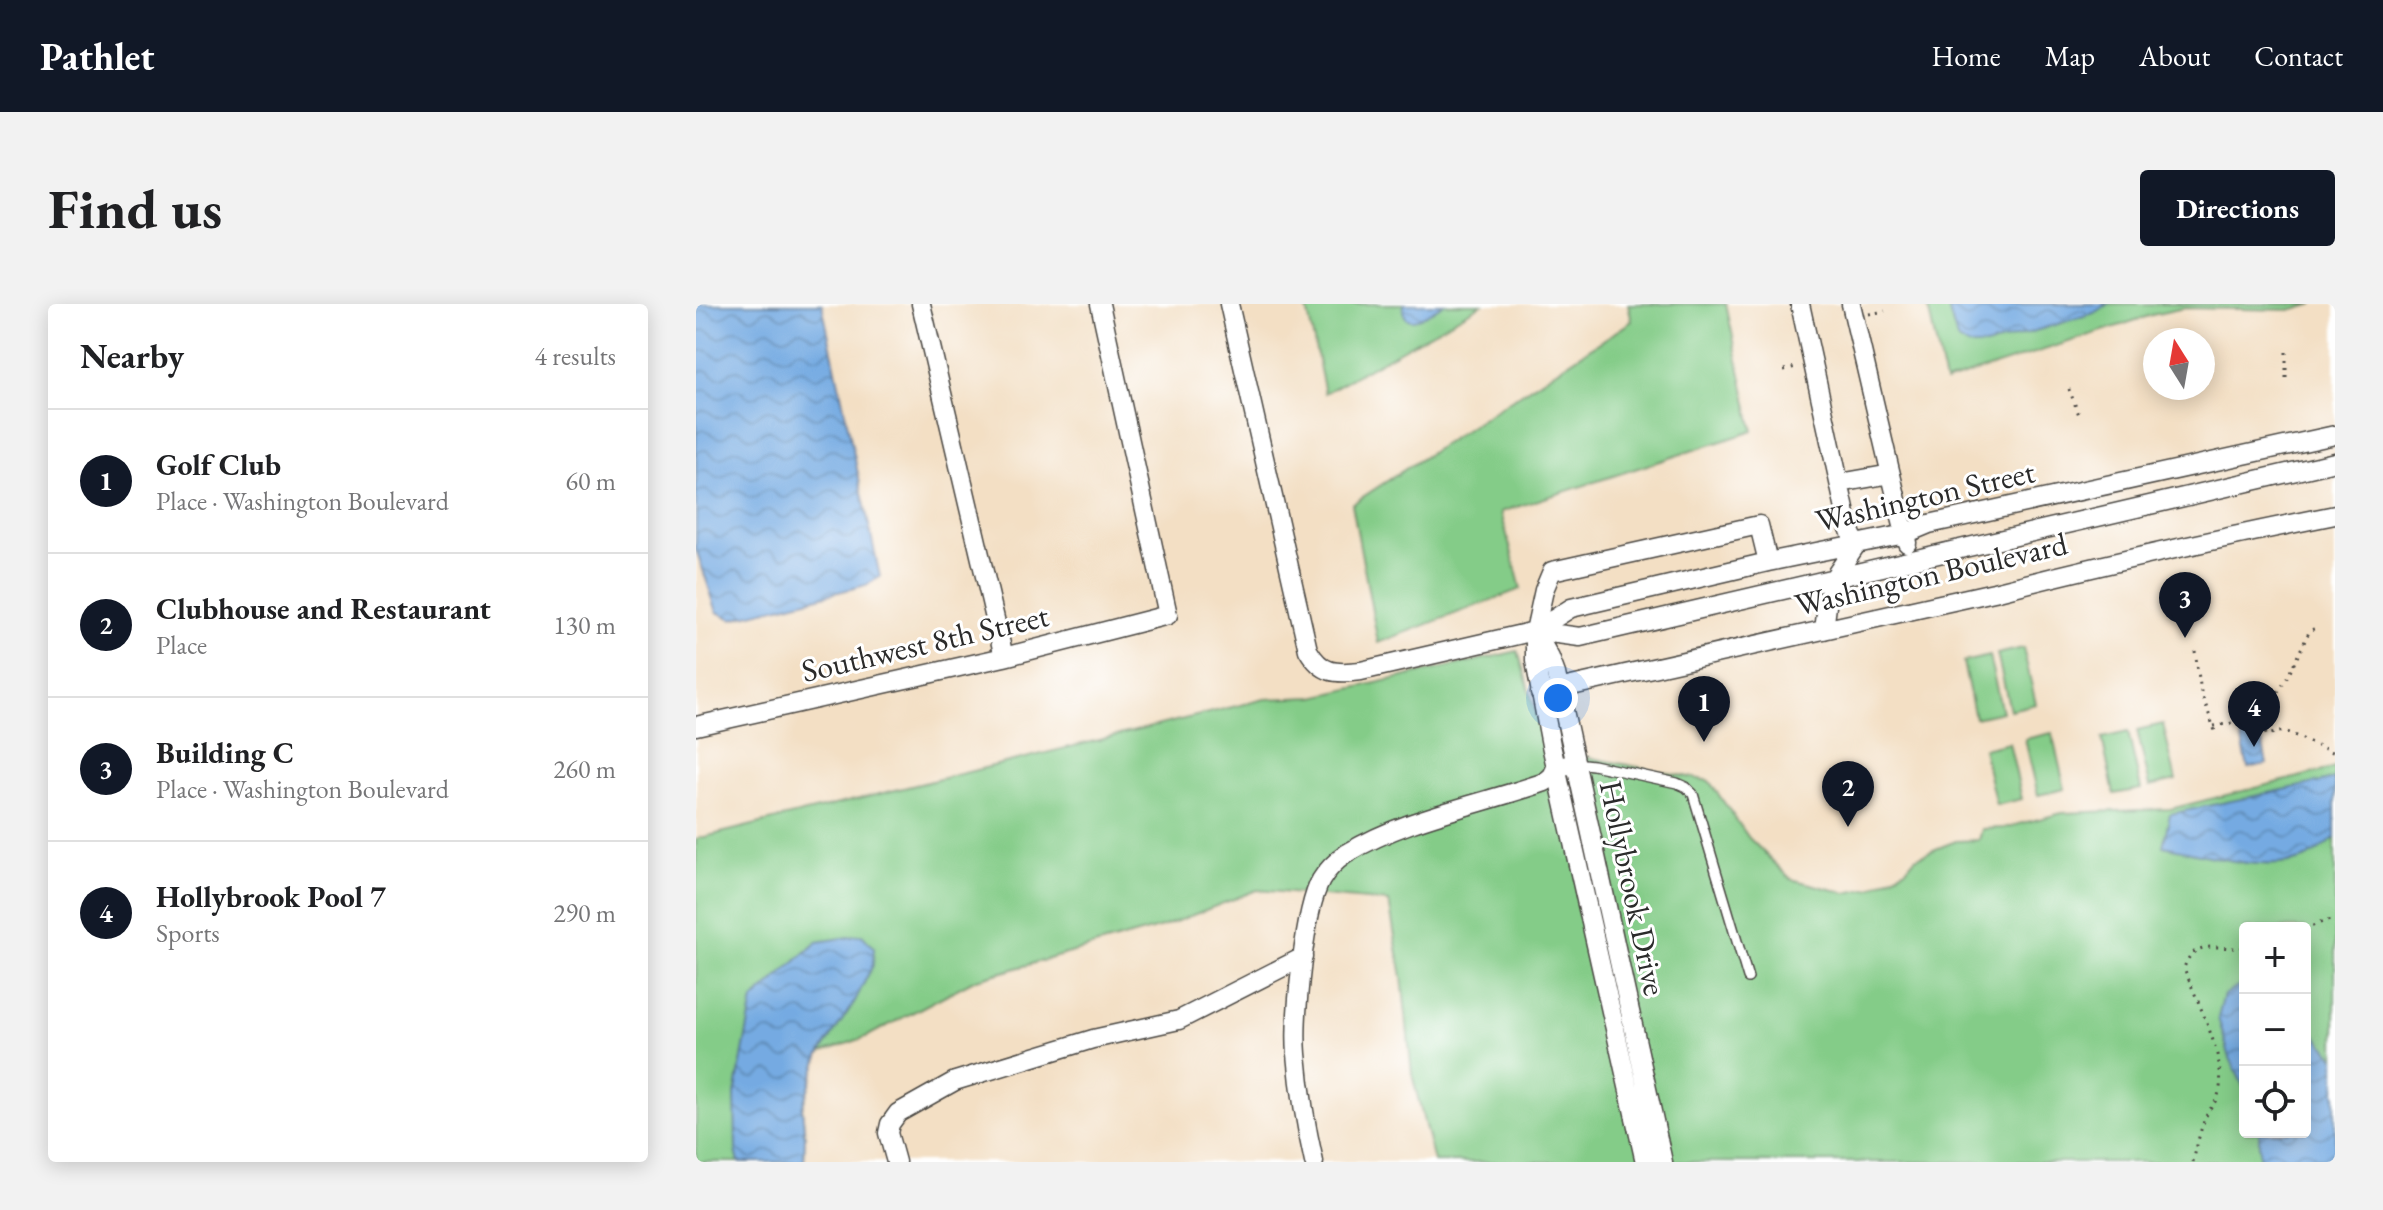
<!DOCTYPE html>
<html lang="en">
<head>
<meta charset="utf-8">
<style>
  :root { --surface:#fff; --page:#f2f2f2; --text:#202124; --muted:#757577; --line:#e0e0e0; --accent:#111827 }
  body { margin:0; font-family:"EB Garamond",serif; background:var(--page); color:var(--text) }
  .controls { position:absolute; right:24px; bottom:24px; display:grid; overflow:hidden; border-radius:8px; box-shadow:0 4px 20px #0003 }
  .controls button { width:72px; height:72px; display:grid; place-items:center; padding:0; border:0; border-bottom:2px solid var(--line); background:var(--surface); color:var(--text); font:40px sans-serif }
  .compass { position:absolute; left:1447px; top:24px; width:72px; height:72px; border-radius:50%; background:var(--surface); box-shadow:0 4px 20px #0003; rotate:349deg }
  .you { position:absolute; left:862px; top:394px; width:28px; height:28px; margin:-20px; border:6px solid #fff; border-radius:50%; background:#1a73e8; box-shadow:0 0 0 12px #1a73e833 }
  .badge { display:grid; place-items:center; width:52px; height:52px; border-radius:50%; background:var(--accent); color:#fff; font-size:26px; font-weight:700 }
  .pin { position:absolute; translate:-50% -66px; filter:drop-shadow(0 2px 4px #0008) }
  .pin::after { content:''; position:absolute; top:42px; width:28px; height:24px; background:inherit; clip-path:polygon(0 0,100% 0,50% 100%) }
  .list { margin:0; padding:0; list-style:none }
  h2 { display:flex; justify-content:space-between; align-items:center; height:104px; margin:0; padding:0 32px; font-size:34px }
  h2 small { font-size:26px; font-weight:400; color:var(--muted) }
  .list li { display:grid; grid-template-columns:52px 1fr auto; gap:24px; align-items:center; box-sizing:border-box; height:144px; padding:0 32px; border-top:2px solid var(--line) }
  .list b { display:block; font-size:30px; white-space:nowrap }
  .list p { margin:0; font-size:26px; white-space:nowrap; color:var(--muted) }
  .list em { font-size:26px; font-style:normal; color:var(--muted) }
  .icon { flex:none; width:44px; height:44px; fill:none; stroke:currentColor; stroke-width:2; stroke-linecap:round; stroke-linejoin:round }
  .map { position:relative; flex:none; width:1639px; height:858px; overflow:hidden; border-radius:8px }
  header { display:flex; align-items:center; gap:48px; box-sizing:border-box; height:112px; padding:0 40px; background:var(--accent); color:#fff }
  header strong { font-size:38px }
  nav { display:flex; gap:44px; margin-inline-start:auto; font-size:28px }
  .intro { display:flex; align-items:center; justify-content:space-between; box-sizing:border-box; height:192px; padding:0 48px }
  h1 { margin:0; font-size:56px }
  .button { padding:20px 36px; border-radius:8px; background:var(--accent); color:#fff; font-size:28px; font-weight:700 }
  main { display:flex; gap:48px; padding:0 48px }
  aside { flex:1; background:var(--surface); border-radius:8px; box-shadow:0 4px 20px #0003 }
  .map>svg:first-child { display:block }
</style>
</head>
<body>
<header>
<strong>Pathlet</strong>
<nav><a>Home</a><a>Map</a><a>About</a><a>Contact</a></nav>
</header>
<div class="intro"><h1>Find us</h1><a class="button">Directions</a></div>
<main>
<aside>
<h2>Nearby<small>4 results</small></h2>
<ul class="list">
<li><span class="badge">1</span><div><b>Golf Club</b><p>Place · Washington Boulevard</p></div><em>60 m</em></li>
<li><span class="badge">2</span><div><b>Clubhouse and Restaurant</b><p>Place</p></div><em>130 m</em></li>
<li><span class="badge">3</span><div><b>Building C</b><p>Place · Washington Boulevard</p></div><em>260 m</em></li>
<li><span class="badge">4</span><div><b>Hollybrook Pool 7</b><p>Sports</p></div><em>290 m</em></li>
</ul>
</aside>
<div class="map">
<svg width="1639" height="858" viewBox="0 0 1639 858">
  <defs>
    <pattern id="water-waves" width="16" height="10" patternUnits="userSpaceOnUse" patternTransform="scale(2)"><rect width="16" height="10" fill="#74aae2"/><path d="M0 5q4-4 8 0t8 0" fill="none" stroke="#5f8bb7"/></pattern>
  </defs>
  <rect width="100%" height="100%" fill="#fff"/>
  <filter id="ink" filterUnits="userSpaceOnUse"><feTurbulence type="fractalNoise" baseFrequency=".0125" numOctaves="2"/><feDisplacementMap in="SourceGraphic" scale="16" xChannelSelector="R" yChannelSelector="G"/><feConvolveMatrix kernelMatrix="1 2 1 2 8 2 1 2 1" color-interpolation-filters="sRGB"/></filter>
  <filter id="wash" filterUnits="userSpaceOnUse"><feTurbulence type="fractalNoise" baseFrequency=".006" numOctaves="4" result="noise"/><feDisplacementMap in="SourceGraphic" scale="32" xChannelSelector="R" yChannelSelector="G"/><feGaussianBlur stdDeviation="1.8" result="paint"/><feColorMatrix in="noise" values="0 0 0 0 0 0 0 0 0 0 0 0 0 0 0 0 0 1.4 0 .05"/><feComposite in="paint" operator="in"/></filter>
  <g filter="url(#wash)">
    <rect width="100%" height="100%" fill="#f3dfc4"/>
    <path fill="#84cc88" stroke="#587c5a" stroke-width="2" fill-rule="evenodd" d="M 610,0 L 786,0 L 629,89 Z
      M 932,0 L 1030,0 L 1057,127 L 805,208 L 825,285 L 682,339 L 656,200 L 936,17 Z
      M 1231,0 L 1618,0 L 1598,6 L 1488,4 L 1456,11 L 1249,78 Z
      M 1327,344 L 1340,400 L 1314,406 L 1301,350 Z
      M 822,347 L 851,449 L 858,455 L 886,452 L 1013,477 L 1053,534 L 1095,575 L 1150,589 L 1175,584 L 1210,565 L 1219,554 L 1242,544 L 1260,537 L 1283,536 L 1286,525 L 1308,524 L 1366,509 L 1474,505 L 1639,464 L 1639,858 L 738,858 L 716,770 L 706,673 L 693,598 L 561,586 L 466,623 L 278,676 L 170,733 L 124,749 L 106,803 L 109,834 L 108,858 L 0,858 L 0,535 L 569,395 L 618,393 ZM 1549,624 L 1609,624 L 1609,828 L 1549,828 Z
      M 1293,352 L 1306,408 L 1279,414 L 1267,358 Z
      M 1467,420 L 1480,476 L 1454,482 L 1441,426 Z
      M 1432,428 L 1445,485 L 1418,490 L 1406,434 Z
      M 1356,429 L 1369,485 L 1342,491 L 1329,435 Z
      M 1313,439 L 1326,495 L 1300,501 L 1287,445 Z"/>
    <path fill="url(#water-waves)" stroke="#506a86" stroke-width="2" d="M 0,0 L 126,0 L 184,273 L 170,281 L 36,315 L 21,308 L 0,245 Z
      M 708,0 L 748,0 C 737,7 704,32 708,0 Z
      M 1251,0 L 1412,0 L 1398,9 L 1290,42 L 1272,42 L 1261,35 Z
      M 1563,423 L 1571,460 L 1552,464 L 1544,427 Z
      M 1639,475 L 1639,534 C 1629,541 1619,551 1608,555 C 1567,570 1509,550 1467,542 L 1474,510 Z
      M 166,631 L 178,644 L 177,661 L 159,697 L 124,750 L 106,803 L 109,834 L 108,858 L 43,858 L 40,847 L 39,790 L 57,696 L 121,638 Z
      M 1549,679 L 1549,786 L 1534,754 L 1522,714 L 1528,691 Z
      M 1609,716 L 1639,755 L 1639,858 L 1563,858 L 1563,828 L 1609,828 Z"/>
  </g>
  <g filter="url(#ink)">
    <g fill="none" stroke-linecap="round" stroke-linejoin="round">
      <g stroke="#494642" stroke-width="12">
        <path id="lane" d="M 879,459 L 897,461 L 981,479 L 990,483 L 997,490 L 1052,674"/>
      </g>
      <g stroke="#494642" stroke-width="21">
        <path id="street" d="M 225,0 L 308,353
          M 533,0 L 612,346 C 626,370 639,370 665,367 L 839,327 L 875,304 L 1072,258 L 1209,230 L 1233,220 L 1639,131
          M 1104,0 L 1153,224 L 1160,241 L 1137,275 L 1132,294 L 1128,326
          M 1155,0 L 1211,239
          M 1144,179 L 1195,170
          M 839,327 L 884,333 L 1639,158
          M 840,329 L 854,354 L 860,370 L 967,858
          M 844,389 L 1298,288 C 1411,259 1525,234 1639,211
          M 0,422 L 308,353 L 472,311 L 404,0
          M 200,858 L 192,829 L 194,820 L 202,809 L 259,777 L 397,735 L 483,716 L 607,653
          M 618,858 C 610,823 604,786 601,750 C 598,714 608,606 625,576 C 631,566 640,557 650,550 C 710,513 784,501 849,478 L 856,472 L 860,464 L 879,459
          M 949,858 L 855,441 L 839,357 L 839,327 L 848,286 L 856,267 L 1063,221 L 1072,258"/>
      </g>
      <path stroke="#494642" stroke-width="3" stroke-dasharray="2 6" stroke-linecap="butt" d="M 1173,10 L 1189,7
        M 1590,48 L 1590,77
        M 1088,66 L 1100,63
        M 1373,85 L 1383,111
        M 1488,294 L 1493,307
        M 1499,347 L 1505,388 L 1519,427
        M 1566,413 L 1570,431 L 1588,427 L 1639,449
        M 1548,417 L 1566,413 L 1593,370 L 1614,326 L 1621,324
        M 1518,422 L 1548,417 L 1550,426
        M 1609,625 L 1629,617 L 1639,616
        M 1497,858 C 1501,842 1504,825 1511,810 C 1515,803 1521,797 1523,788 C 1532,757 1500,695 1488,664 C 1498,633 1524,646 1549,644"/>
      <use href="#lane" stroke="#fff" stroke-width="9"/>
      <use href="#street" stroke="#fff" stroke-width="18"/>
    </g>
  </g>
  <g text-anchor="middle" stroke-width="6" stroke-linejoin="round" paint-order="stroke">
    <g font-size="32" fill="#2b2b2b" stroke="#fff">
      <text transform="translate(1229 192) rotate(-13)" y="11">Washington Street</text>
      <text transform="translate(1235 270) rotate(-13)" y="11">Washington Boulevard</text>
      <text transform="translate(229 339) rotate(-13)" y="11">Southwest 8th Street</text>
      <text transform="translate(937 584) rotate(78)" y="11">Hollybrook Drive</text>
    </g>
  </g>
</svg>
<div class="controls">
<button>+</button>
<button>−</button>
<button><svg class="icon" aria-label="locate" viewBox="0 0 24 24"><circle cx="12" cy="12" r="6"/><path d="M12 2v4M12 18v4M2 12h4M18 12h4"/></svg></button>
</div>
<svg class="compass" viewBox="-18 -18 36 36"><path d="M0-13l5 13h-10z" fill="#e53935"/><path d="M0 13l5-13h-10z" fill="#757577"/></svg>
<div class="you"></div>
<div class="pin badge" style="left:1008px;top:438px">1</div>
<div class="pin badge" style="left:1152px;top:523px">2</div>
<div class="pin badge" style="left:1489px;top:334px">3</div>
<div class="pin badge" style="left:1558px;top:443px">4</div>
</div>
</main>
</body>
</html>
